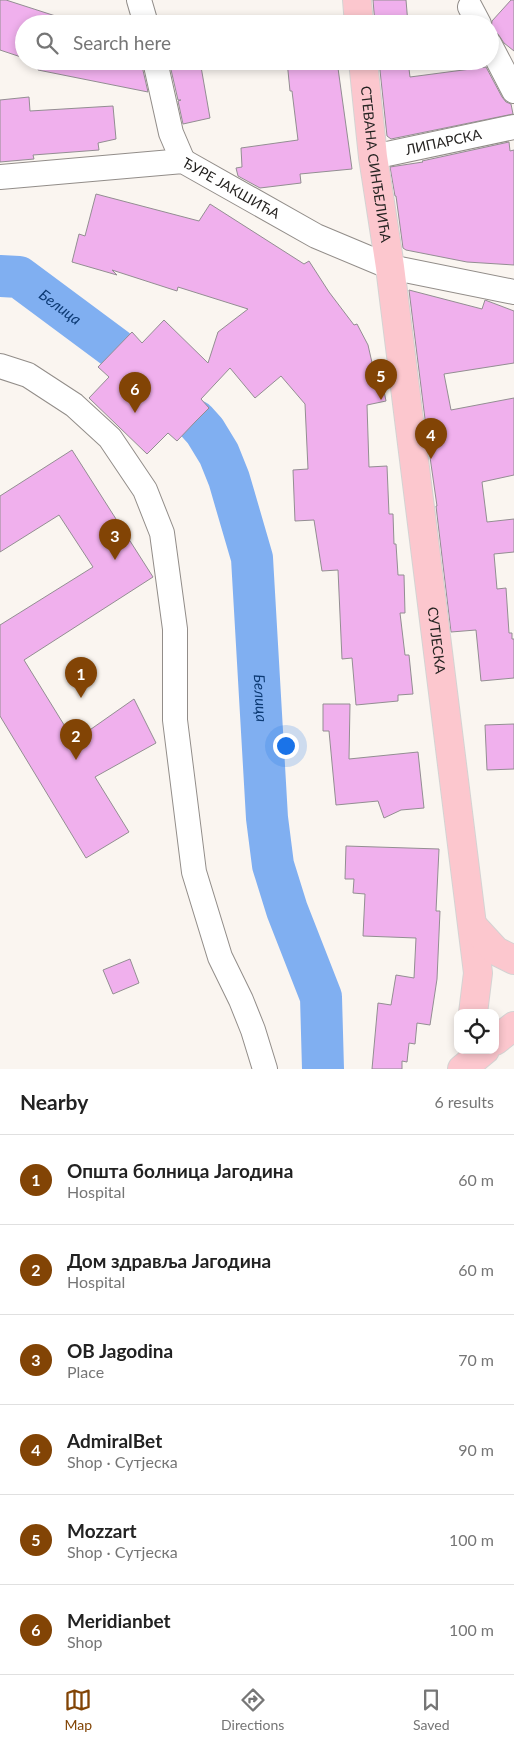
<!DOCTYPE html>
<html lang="en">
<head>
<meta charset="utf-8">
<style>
  :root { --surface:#fff; --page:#f2f2f2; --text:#222; --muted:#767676; --line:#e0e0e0; --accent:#824405 }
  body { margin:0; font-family:Lato,sans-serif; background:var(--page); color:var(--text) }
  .controls { position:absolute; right:15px; bottom:15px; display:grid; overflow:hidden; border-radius:10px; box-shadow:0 2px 8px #0003 }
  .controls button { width:45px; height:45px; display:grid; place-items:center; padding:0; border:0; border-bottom:1px solid var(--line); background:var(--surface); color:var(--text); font:25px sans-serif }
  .you { position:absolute; left:285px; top:745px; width:18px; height:18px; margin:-12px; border:4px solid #fff; border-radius:50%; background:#1a73e8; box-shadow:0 0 0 8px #1a73e833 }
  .badge { display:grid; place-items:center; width:32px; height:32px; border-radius:50%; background:var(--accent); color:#fff; font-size:16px; font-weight:700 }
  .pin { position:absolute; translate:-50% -41px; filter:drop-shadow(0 1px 2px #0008) }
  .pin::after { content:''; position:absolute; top:26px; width:18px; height:15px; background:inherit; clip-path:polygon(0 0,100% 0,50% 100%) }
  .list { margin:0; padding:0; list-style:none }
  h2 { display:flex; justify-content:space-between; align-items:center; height:65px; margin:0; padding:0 20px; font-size:21px }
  h2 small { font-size:16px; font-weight:400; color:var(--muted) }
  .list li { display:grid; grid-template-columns:32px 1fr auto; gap:15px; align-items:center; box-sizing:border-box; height:90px; padding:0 20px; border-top:1px solid var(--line) }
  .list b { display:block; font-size:19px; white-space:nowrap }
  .list p { margin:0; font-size:16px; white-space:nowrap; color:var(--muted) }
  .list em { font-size:16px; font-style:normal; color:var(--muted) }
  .icon { flex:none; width:28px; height:28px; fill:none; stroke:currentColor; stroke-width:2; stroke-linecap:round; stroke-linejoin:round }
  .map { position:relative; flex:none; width:514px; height:1069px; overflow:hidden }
  .search { position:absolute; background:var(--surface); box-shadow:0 2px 8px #0003; left:15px; right:15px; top:15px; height:55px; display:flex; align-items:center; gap:12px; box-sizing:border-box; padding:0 18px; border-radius:28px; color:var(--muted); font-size:19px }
  .sheet { height:605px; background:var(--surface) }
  nav { display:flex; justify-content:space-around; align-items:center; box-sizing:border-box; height:70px; border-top:1px solid var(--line); background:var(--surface); font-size:14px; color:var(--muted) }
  nav a { display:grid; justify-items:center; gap:2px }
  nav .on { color:var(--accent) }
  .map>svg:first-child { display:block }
</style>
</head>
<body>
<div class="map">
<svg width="514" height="1069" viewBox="0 0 514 1069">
  <rect width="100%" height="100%" fill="#faf5f0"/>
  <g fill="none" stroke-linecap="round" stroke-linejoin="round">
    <g stroke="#80aff1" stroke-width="42">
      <path id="s1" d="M 0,276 L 19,277 L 116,349"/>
      <path id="s2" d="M 196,421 L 205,431 L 219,454 L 229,479 L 252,558 L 267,818 L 273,865 L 287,910 L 321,997 L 323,1069"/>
    </g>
  </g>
  <path fill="#f0b0ed" stroke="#938e92" d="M 0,0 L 6,0 L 68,20 L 67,24 L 24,24 L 24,58 L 0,50 Z
    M 373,0 L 406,0 L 408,24 L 375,24 Z
    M 511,0 L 514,0 L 514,51 L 504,43 L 498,34 L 491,31 L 492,21 Z
    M 39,61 L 141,61 L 140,66 L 142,66 L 148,92 L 38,70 Z
    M 169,61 L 200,61 L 210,118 L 183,124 L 178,101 L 181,100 L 178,100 Z
    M 287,61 L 337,61 L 352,169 L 300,174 L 301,183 L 260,188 L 238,176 L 236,168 L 242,167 L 241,148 L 298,140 L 292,91 L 290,91 Z
    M 379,61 L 408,61 L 410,77 L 486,67 L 502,97 L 506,102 L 511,104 L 513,114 L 391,139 L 387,136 Z
    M 29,97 L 30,111 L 113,106 L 116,139 L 98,143 L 99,150 L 33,155 L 34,159 L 0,162 L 0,100 Z
    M 509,142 L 510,151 L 514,150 L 514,265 L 467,262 L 406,250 L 403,248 L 396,196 L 395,196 L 390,167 L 423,162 L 422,161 Z
    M 96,194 L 199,221 L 210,204 L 304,264 L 309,261 L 329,292 L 354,325 L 357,324 L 368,345 L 373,367 L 379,366 L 386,401 L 367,405 L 369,467 L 387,466 L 389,514 L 393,514 L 394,544 L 396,544 L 398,575 L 404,575 L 405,613 L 400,613 L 405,655 L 409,655 L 413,694 L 398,695 L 398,701 L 356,705 L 352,658 L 342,659 L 338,570 L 322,571 L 314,520 L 295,521 L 293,470 L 308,469 L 305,404 L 281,376 L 255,398 L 230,368 L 201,399 L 209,408 L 196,421 L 177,441 L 168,433 L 147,454 L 89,398 L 109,377 L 98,367 L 132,332 L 142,343 L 164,320 L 208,363 L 218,332 L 248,309 L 178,287 L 177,291 L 112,270 L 117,275 L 72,262 L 79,234 L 85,236 Z
    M 409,290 L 482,309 L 485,300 L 514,311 L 514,363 L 444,374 L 451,410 L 514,398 L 514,475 L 482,482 L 487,522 L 514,519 L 514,552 L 494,554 L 497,589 L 506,588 L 509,633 L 512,633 L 512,639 L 514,639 L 514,678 L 481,681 L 476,630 L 451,632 L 436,506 L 437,506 L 428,443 Z
    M 72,450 L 153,577 L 24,660 L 74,741 L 134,699 L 156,743 L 95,777 L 129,832 L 86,858 L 0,716 L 0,625 L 93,567 L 59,515 L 0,552 L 0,496 Z
    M 323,704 L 350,704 L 349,759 L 418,752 L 424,808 L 401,810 L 384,818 L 378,801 L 336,805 L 329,731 L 323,731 Z
    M 514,724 L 514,769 L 487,770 L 485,725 Z
    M 346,846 L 439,849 L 436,911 L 440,911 L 437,979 L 430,1025 L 417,1023 L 415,1044 L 409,1043 L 407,1062 L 402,1061 L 402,1069 L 372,1069 L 378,1003 L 391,1005 L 396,975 L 414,978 L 416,938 L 363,936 L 365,894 L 353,893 L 354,879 L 345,879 Z
    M 130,959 L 139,983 L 113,994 L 103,970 Z"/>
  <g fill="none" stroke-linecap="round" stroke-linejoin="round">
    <g stroke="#928d89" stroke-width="26">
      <g id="minor">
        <path d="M 139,0 L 146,24"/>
        <path d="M 470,7 L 479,24"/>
        <path d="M 490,45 L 514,91"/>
        <path d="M 155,61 L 171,133 L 183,161"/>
        <path id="s3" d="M 373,157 L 514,127"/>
        <path id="s4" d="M 0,177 L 183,161 L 316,236 L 390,267 L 514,292"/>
        <path d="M 0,366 L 28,375 L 74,405 L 110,438 L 145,490 L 162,533 L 175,629 L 175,720 L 194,872 L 220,957 L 241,1000 L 253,1030 L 265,1069"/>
      </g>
    </g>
    <g stroke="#d4d3d3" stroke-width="30">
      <g id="major">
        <path d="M 357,0 L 359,24"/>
        <path id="s5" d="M 363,61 L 373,157 L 390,267 L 478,973 L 473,1013"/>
        <path d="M 473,926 L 496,951 L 514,960"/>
        <path d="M 495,1041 L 514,1026"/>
        <path d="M 462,1069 L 485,1050"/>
      </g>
    </g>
    <use href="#minor" stroke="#fff" stroke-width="24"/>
    <use href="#major" stroke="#fcc7ce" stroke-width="28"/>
  </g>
  <g text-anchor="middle" stroke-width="4" stroke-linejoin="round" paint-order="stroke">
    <g font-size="14" fill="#262422" stroke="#fff">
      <text dy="5" stroke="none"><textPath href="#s3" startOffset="72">ЛИПАРСКА</textPath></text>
      <text dy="5" stroke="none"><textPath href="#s5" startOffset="104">СТЕВАНА СИНЂЕЛИЋА</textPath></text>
      <text dy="5" stroke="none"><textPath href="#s4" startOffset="239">ЂУРЕ ЈАКШИЋА</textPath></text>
      <text dy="5" stroke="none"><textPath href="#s5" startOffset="584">СУТЈЕСКА</textPath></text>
    </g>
    <g font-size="15" font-style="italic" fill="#0c3a74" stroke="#fff">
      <text dy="5" stroke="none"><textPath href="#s1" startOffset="70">Белица</textPath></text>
      <text dy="5" stroke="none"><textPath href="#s2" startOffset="290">Белица</textPath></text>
    </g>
  </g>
</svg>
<div class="controls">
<button><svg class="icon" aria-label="locate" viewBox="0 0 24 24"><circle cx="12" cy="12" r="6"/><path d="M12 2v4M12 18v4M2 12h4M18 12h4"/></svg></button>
</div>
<div class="you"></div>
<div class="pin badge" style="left:81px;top:698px">1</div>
<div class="pin badge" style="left:76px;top:760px">2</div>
<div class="pin badge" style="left:115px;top:560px">3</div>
<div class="pin badge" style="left:431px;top:459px">4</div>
<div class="pin badge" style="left:381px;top:400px">5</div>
<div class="pin badge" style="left:135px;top:413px">6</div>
<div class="search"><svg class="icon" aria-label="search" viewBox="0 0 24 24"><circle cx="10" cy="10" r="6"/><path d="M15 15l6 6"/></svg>Search here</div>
</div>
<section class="sheet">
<h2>Nearby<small>6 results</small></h2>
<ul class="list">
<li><span class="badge">1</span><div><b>Општа болница Јагодина</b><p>Hospital</p></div><em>60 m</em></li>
<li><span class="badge">2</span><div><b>Дом здравља Јагодина</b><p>Hospital</p></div><em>60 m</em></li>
<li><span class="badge">3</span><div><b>OB Jagodina</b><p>Place</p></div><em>70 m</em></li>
<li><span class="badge">4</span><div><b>AdmiralBet</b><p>Shop · Сутјеска</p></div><em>90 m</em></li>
<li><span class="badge">5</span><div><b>Mozzart</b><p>Shop · Сутјеска</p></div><em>100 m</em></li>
<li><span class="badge">6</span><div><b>Meridianbet</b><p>Shop</p></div><em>100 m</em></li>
</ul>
</section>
<nav>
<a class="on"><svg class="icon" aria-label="map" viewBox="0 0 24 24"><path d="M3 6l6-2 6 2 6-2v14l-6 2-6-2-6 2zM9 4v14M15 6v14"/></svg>Map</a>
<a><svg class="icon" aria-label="directions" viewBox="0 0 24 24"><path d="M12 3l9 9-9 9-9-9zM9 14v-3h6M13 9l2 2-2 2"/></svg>Directions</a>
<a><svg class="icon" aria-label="saved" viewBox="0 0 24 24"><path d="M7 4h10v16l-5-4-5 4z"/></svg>Saved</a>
</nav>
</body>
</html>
